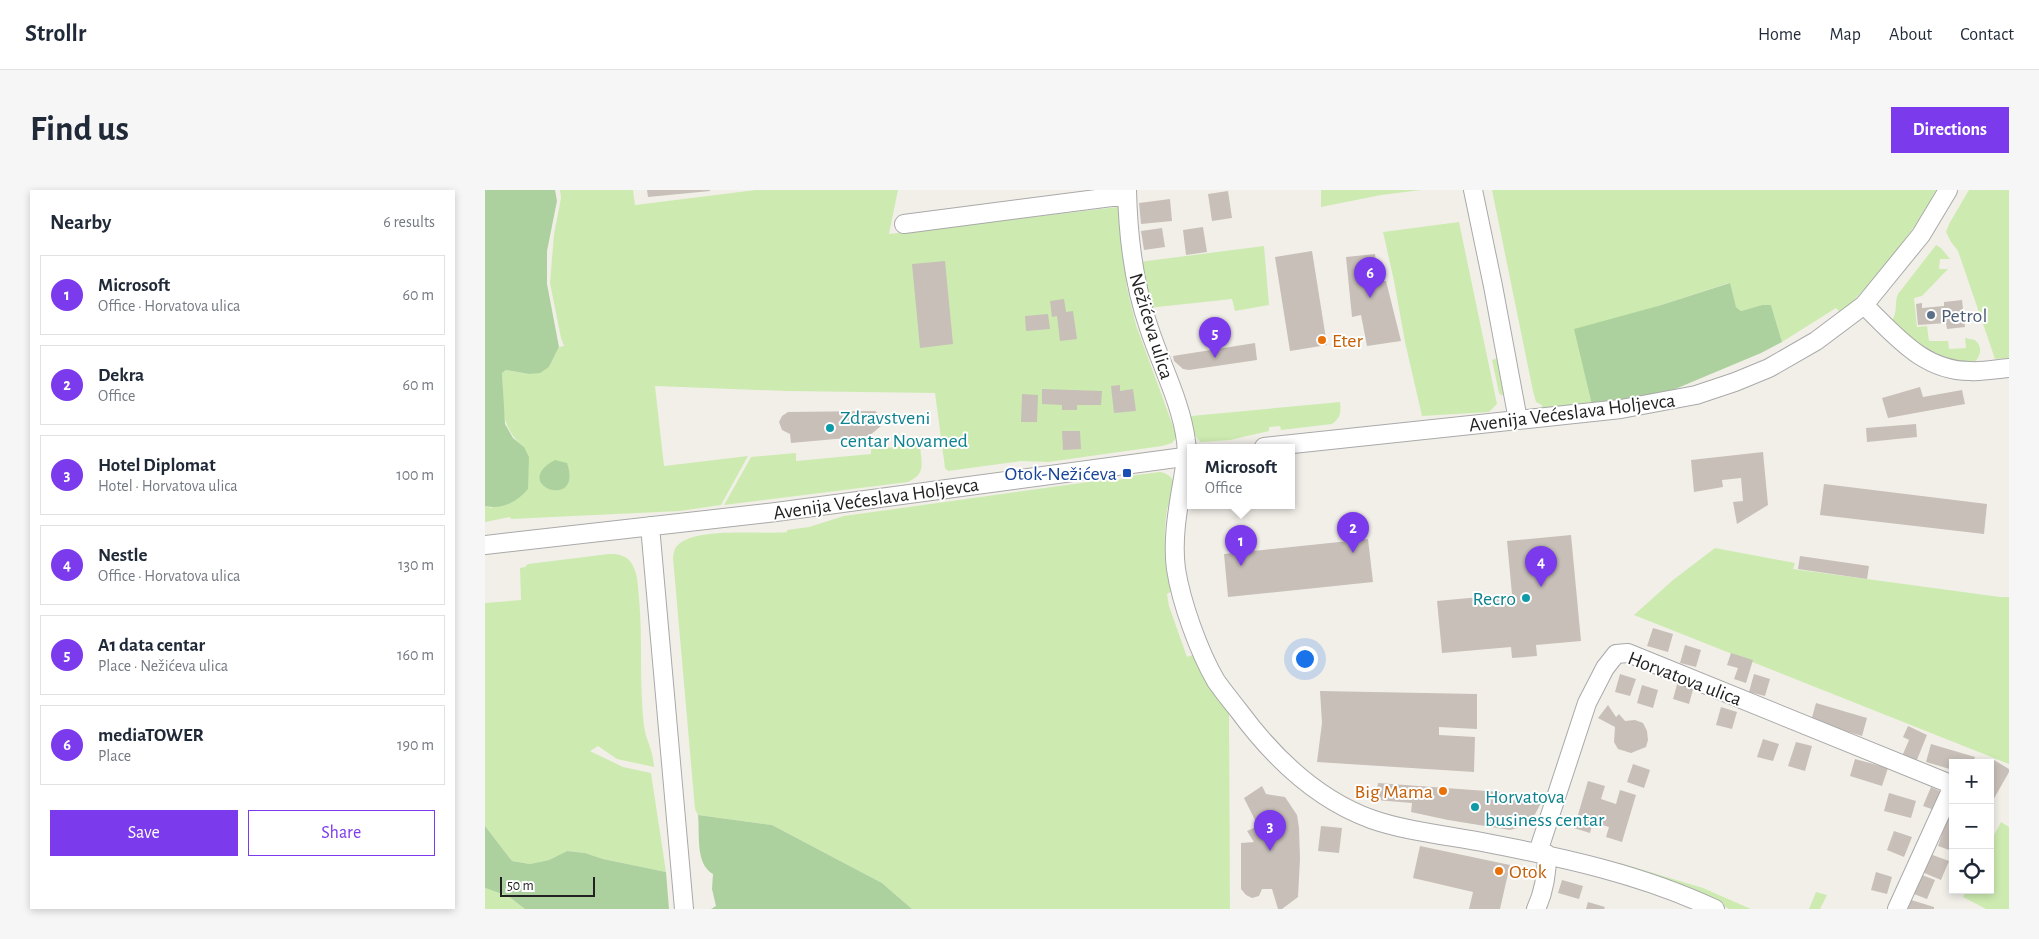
<!DOCTYPE html>
<html lang="en">
<head>
<meta charset="utf-8">
<style>
  :root { --surface:#fff; --page:#f6f6f7; --text:#1f2937; --muted:#747a83; --line:#e0e1e3; --accent:#7c3aed }
  body { margin:0; font-family:"Alegreya Sans",sans-serif; background:var(--page); color:var(--text) }
  .controls { position:absolute; right:15px; bottom:15px; display:grid; overflow:hidden; border-radius:0px; box-shadow:0 2px 8px #0003 }
  .controls button { width:45px; height:45px; display:grid; place-items:center; padding:0; border:0; border-bottom:1px solid var(--line); background:var(--surface); color:var(--text); font:25px sans-serif }
  .scale { position:absolute; left:15px; bottom:12px; width:95px; box-sizing:border-box; padding-left:5px; border:2px solid #222; border-top:0; font-size:14px; line-height:18px; white-space:nowrap; color:#222; -webkit-text-stroke:4px #fff; paint-order:stroke }
  .you { position:absolute; left:819px; top:468px; width:18px; height:18px; margin:-12px; border:4px solid #fff; border-radius:50%; background:#1a73e8; box-shadow:0 0 0 8px #1a73e833 }
  .badge { display:grid; place-items:center; width:32px; height:32px; border-radius:50%; background:var(--accent); color:#fff; font-size:16px; font-weight:700 }
  .pin { position:absolute; translate:-50% -41px; filter:drop-shadow(0 1px 2px #0008) }
  .pin::after { content:''; position:absolute; top:26px; width:18px; height:15px; background:inherit; clip-path:polygon(0 0,100% 0,50% 100%) }
  .popup { position:absolute; left:702px; top:254px; width:108px; height:65px; box-sizing:border-box; display:grid; place-content:center; border-radius:0px; background:var(--surface); filter:drop-shadow(0 1px 4px #0005); font-size:16px; white-space:nowrap; color:var(--muted) }
  .popup b { font-size:19px; color:var(--text) }
  .popup::after { content:''; position:absolute; left:50%; top:100%; margin-left:-10px; border:10px solid transparent; border-top-color:var(--surface) }
  .list { margin:0; padding:0; list-style:none }
  h2 { display:flex; justify-content:space-between; align-items:center; height:65px; margin:0; padding:0 20px; font-size:21px }
  h2 small { font-size:16px; font-weight:400; color:var(--muted) }
  .list li { display:grid; grid-template-columns:32px 1fr auto; gap:15px; align-items:center; box-sizing:border-box; height:80px; margin:0 10px 10px; padding:0 10px; border:1px solid var(--line); border-radius:0px }
  .list b { display:block; font-size:19px; white-space:nowrap }
  .list p { margin:0; font-size:16px; white-space:nowrap; color:var(--muted) }
  .list em { font-size:16px; font-style:normal; color:var(--muted) }
  .actions { display:flex; gap:10px; padding:15px 20px }
  .actions a { flex:1; padding:11px 0; border:1px solid var(--accent); border-radius:0px; text-align:center; font-size:18px; color:var(--accent) }
  .actions .main { background:var(--accent); color:#fff }
  .icon { flex:none; width:28px; height:28px; fill:none; stroke:currentColor; stroke-width:2; stroke-linecap:round; stroke-linejoin:round }
  .map { position:relative; flex:none; width:1524px; height:719px; overflow:hidden; border-radius:0px }
  header { display:flex; align-items:center; gap:30px; box-sizing:border-box; height:70px; padding:0 25px; background:var(--surface); border-bottom:1px solid var(--line) }
  header strong { font-size:24px }
  nav { display:flex; gap:28px; margin-inline-start:auto; font-size:18px }
  .intro { display:flex; align-items:center; justify-content:space-between; box-sizing:border-box; height:120px; padding:0 30px }
  h1 { margin:0; font-size:35px }
  .button { padding:12px 22px; border-radius:0px; background:var(--accent); color:#fff; font-size:18px; font-weight:700 }
  main { display:flex; gap:30px; padding:0 30px }
  aside { flex:1; background:var(--surface); border-radius:0px; box-shadow:0 2px 8px #0003 }
  .map>svg:first-child { display:block }
</style>
</head>
<body>
<header>
<strong>Strollr</strong>
<nav><a>Home</a><a>Map</a><a>About</a><a>Contact</a></nav>
</header>
<div class="intro"><h1>Find us</h1><a class="button">Directions</a></div>
<main>
<aside>
<h2>Nearby<small>6 results</small></h2>
<ul class="list">
<li><span class="badge">1</span><div><b>Microsoft</b><p>Office · Horvatova ulica</p></div><em>60 m</em></li>
<li><span class="badge">2</span><div><b>Dekra</b><p>Office</p></div><em>60 m</em></li>
<li><span class="badge">3</span><div><b>Hotel Diplomat</b><p>Hotel · Horvatova ulica</p></div><em>100 m</em></li>
<li><span class="badge">4</span><div><b>Nestle</b><p>Office · Horvatova ulica</p></div><em>130 m</em></li>
<li><span class="badge">5</span><div><b>A1 data centar</b><p>Place · Nežićeva ulica</p></div><em>160 m</em></li>
<li><span class="badge">6</span><div><b>mediaTOWER</b><p>Place</p></div><em>190 m</em></li>
</ul>
<div class="actions"><a class="main">Save</a><a>Share</a></div>
</aside>
<div class="map">
<svg width="1524" height="719" viewBox="0 0 1524 719">
  <rect width="100%" height="100%" fill="#f2efe9"/>
  <path fill="#cdebb0" d="M 75,0 L 148,0 L 150,15 L 271,0 L 413,0 L 404,44 L 633,17 L 642,98 L 651,135 L 692,247 L 687,253 L 677,256 L 563,272 L 536,271 L 463,281 L 460,278 L 450,203 L 302,201 L 170,196 L 179,276 L 263,266 L 236,315 L 195,321 L 26,329 L 25,327 L 0,332 L 0,316 L 7,318 L 39,257 C 13,236 19,214 17,183 L 21,180 L 44,184 L 64,177 L 74,157 L 79,156 L 76,148 L 65,93 L 69,44 L 76,8 Z
    M 836,0 L 936,0 L 896,5 L 836,17 Z
    M 1007,0 L 1451,0 C 1427,45 1393,88 1356,123 L 1351,118 L 1297,152 L 1286,115 L 1277,115 L 1256,121 L 1251,117 L 1244,93 L 1173,116 L 1100,184 L 1107,215 L 1057,220 L 1057,215 L 1051,212 L 1048,201 Z
    M 1484,0 L 1524,0 L 1524,168 L 1510,169 L 1473,61 L 1466,52 L 1461,42 L 1464,34 Z
    M 974,32 L 1012,214 L 1004,222 L 937,226 L 920,152 L 909,91 L 898,42 Z
    M 1451,55 L 1456,58 L 1465,69 L 1455,69 L 1454,79 L 1463,79 L 1437,106 L 1429,108 L 1432,137 L 1442,136 L 1444,151 L 1463,151 L 1464,159 L 1481,158 L 1480,148 L 1490,150 C 1498,157 1496,166 1489,173 L 1456,171 L 1419,146 L 1407,130 C 1413,123 1409,112 1413,104 Z
    M 779,56 L 784,115 L 750,121 L 747,109 L 663,118 L 654,72 Z
    M 1016,167 L 1015,183 L 1018,204 L 1017,206 L 1014,203 L 1007,170 Z
    M 694,201 L 697,201 L 706,226 L 855,212 C 856,222 856,228 847,234 L 796,240 L 795,236 L 784,237 L 784,241 L 745,250 L 716,252 C 706,246 698,213 694,201 Z
    M 435,255 C 436,272 442,284 423,292 L 239,315 L 266,267 L 311,263 L 311,271 L 386,264 L 386,259 Z
    M 675,282 C 682,283 688,287 689,294 C 691,303 684,311 682,320 C 678,345 679,377 687,401 L 682,404 L 684,416 L 702,467 L 710,464 L 744,521 L 745,719 L 427,719 L 397,693 L 287,635 L 213,625 L 210,619 L 188,368 C 189,362 189,358 194,354 C 215,337 276,345 302,342 L 302,340 L 324,337 L 359,326 L 632,288 L 632,290 L 644,288 L 644,286 Z
    M 1230,358 L 1310,373 L 1308,379 L 1515,407 L 1524,407 L 1524,574 L 1149,425 L 1188,390 Z
    M 124,364 C 133,364 142,365 147,374 C 153,384 153,397 154,408 C 158,450 154,493 159,536 C 161,551 168,559 169,577 L 132,569 L 113,556 L 105,561 L 138,577 L 166,583 L 181,682 L 118,669 L 100,663 L 82,661 L 64,670 L 45,674 L 27,671 L 0,636 L 0,413 L 36,410 L 35,378 L 40,377 L 43,374 Z
    M 1516,632 L 1524,637 L 1524,719 L 1501,719 L 1478,707 L 1482,700 L 1505,700 L 1505,653 Z
    M 1135,673 L 1218,698 L 1266,719 L 1244,719 L 1232,712 L 1134,678 Z
    M 0,698 L 23,706 L 40,719 L 0,719 Z
    M 1331,702 L 1342,705 L 1335,719 L 1324,719 Z"/>
  <path fill="#add19e" d="M 0,0 L 70,0 L 72,11 L 62,61 L 62,94 L 74,157 L 64,177 L 55,183 L 44,184 L 21,180 L 17,183 L 20,234 L 28,248 L 39,257 L 44,267 L 43,299 C 32,312 17,320 0,316 Z
    M 1245,93 L 1251,117 L 1256,121 L 1277,115 L 1286,115 L 1297,152 L 1276,163 L 1183,202 L 1107,215 L 1089,139 L 1173,116 Z
    M 70,270 L 82,273 C 99,322 23,295 70,270 Z
    M 213,625 L 287,635 L 397,693 L 427,719 L 226,719 L 231,716 L 227,699 L 228,684 C 210,674 215,644 213,625 Z
    M 0,636 L 27,671 L 45,674 L 64,670 L 82,661 L 100,663 L 118,669 L 181,682 L 184,719 L 40,719 L 23,706 L 0,698 Z"/>
  <path fill="#c7bfb8" d="M 162,0 L 225,0 L 225,1 L 163,7 Z
    M 743,1 L 747,28 L 727,31 L 723,4 Z
    M 685,9 L 687,31 L 656,34 L 654,13 Z
    M 718,37 L 722,62 L 701,65 L 698,40 Z
    M 677,38 L 680,57 L 659,60 L 656,41 Z
    M 827,61 L 842,155 L 805,161 L 790,67 Z
    M 890,64 L 894,91 L 901,91 L 916,151 L 882,156 L 876,125 L 867,127 L 861,67 Z
    M 460,71 L 468,154 L 435,158 L 427,74 Z
    M 579,109 L 581,122 L 588,121 L 592,149 L 575,151 L 572,126 L 567,127 L 565,111 Z
    M 1477,110 L 1480,137 L 1462,139 L 1461,133 L 1433,135 L 1431,114 L 1437,113 L 1437,118 L 1459,116 L 1459,112 Z
    M 563,124 L 565,139 L 541,141 L 540,126 Z
    M 770,153 L 772,170 L 704,180 L 698,179 L 689,171 L 688,166 Z
    M 635,195 L 635,201 L 648,199 L 651,221 L 629,223 L 626,196 Z
    M 1435,197 L 1438,207 L 1477,200 L 1480,214 L 1403,228 L 1397,208 Z
    M 557,199 L 617,201 L 616,215 L 592,215 L 592,220 L 577,220 L 577,215 L 557,214 Z
    M 537,204 L 553,205 L 552,232 L 536,232 Z
    M 390,221 L 395,225 L 396,236 L 384,246 L 306,253 L 305,244 L 297,240 L 294,232 L 297,226 L 303,222 Z
    M 1431,234 L 1432,247 L 1382,252 L 1381,238 Z
    M 577,241 L 595,241 L 596,259 L 578,260 Z
    M 1278,262 L 1283,315 L 1252,334 L 1248,312 L 1258,311 L 1256,288 L 1237,290 L 1238,297 L 1209,302 L 1206,270 Z
    M 1339,294 L 1502,314 L 1499,344 L 1335,325 Z
    M 1086,345 L 1096,451 L 1051,455 L 1052,466 L 1027,468 L 1026,457 L 957,463 L 952,411 L 1027,404 L 1022,351 Z
    M 883,349 L 888,392 L 743,407 L 739,364 Z
    M 1315,366 L 1384,376 L 1382,389 L 1313,379 Z
    M 1168,438 L 1188,444 L 1183,462 L 1162,456 Z
    M 1200,455 L 1216,460 L 1211,477 L 1195,473 Z
    M 1246,463 L 1268,470 L 1261,493 L 1249,489 L 1253,478 L 1242,475 Z
    M 1135,484 L 1151,489 L 1145,506 L 1130,502 Z
    M 1269,484 L 1285,489 L 1280,506 L 1264,502 Z
    M 1193,491 L 1209,496 L 1204,514 L 1188,509 Z
    M 1157,495 L 1173,500 L 1168,518 L 1152,513 Z
    M 835,501 L 992,504 L 992,539 L 954,537 L 954,545 L 990,547 L 989,582 L 832,572 L 837,533 Z
    M 1331,513 L 1382,528 L 1377,546 L 1326,531 Z
    M 1123,515 L 1131,527 L 1134,524 L 1140,531 L 1150,530 L 1158,533 L 1162,541 L 1163,550 L 1161,557 L 1146,563 L 1133,559 L 1129,552 L 1130,537 L 1113,528 Z
    M 1236,517 L 1252,522 L 1247,539 L 1231,535 Z
    M 1423,536 L 1442,545 L 1429,577 L 1415,571 L 1424,550 L 1418,547 Z
    M 1278,549 L 1294,554 L 1288,571 L 1272,567 Z
    M 1311,552 L 1327,556 L 1320,581 L 1303,576 Z
    M 1446,554 L 1490,567 L 1488,573 L 1468,573 L 1468,580 L 1441,572 Z
    M 1370,569 L 1403,578 L 1397,596 L 1365,586 Z
    M 1509,570 L 1524,579 L 1524,582 L 1507,612 L 1505,611 L 1505,577 Z
    M 1148,574 L 1165,580 L 1159,598 L 1142,592 Z
    M 1103,591 L 1120,596 L 1116,609 L 1131,614 L 1135,600 L 1151,605 L 1137,652 L 1121,647 L 1124,637 L 1108,632 L 1105,643 L 1089,638 Z
    M 893,593 L 1015,602 L 1014,609 L 1056,613 L 1047,630 L 1039,636 L 1025,640 L 963,630 L 926,622 L 927,613 L 891,610 Z
    M 777,596 L 781,604 L 800,607 L 812,625 L 814,638 L 815,669 L 813,707 L 797,719 L 793,719 L 787,699 L 777,699 L 774,706 L 767,708 L 761,705 L 756,699 L 756,653 L 769,652 L 762,641 L 773,636 L 759,608 Z
    M 1446,597 L 1459,603 L 1452,621 L 1438,616 Z
    M 1404,603 L 1431,611 L 1426,628 L 1399,621 Z
    M 1463,627 L 1468,629 L 1467,661 L 1453,656 Z
    M 836,636 L 857,638 L 854,663 L 833,661 Z
    M 1409,641 L 1427,647 L 1419,667 L 1402,660 Z
    M 935,656 L 1025,675 L 1015,719 L 984,719 L 988,702 L 928,688 Z
    M 1445,664 L 1464,671 L 1456,690 L 1437,682 Z
    M 1391,682 L 1407,687 L 1402,704 L 1386,700 Z
    M 1437,685 L 1450,690 L 1442,709 L 1429,704 Z
    M 1077,690 L 1098,696 L 1094,709 L 1073,703 Z
    M 1423,709 L 1449,717 L 1449,719 L 1421,719 Z
    M 1103,712 L 1120,717 L 1119,719 L 1101,719 Z"/>
  <g fill="none" stroke-linecap="round" stroke-linejoin="round">
    <g stroke="#a9a9a9" stroke-width="20">
      <path id="minor" d="M 642,0 C 643,46 649,95 664,138 C 676,175 696,212 701,251 C 703,264 700,275 698,288 C 693,318 687,349 691,379 C 696,412 714,462 731,491 C 738,501 746,511 754,521 C 788,567 831,609 886,629 C 919,641 967,646 1002,653 C 1080,668 1158,685 1230,719
        M 988,0 L 1008,96 L 1033,230
        M 419,34 L 642,5
        M 1379,115 C 1410,145 1438,181 1485,181 C 1498,182 1511,179 1524,178
        M 779,257 L 1136,219 L 1211,205 L 1250,192 L 1284,178 L 1331,151 L 1379,115 L 1436,45 L 1463,0
        M 165,336 L 199,719
        M 0,355 L 291,322 L 706,266
        M 1053,662 L 1102,513 L 1120,478 L 1131,464 L 1143,463 L 1468,595
        M 1051,719 C 1059,702 1062,683 1062,664
        M 1412,719 L 1468,596"/>
    </g>
    <use href="#minor" stroke="#fff" stroke-width="18"/>
  </g>
  <circle fill="#5c6f8a" stroke="#fff" stroke-width="2" cx="1446" cy="125" r="5"/>
  <g fill="#e8710a" stroke="#fff" stroke-width="2">
    <circle cx="837" cy="150" r="5"/>
    <circle cx="958" cy="601" r="5"/>
    <circle cx="1014" cy="681" r="5"/>
  </g>
  <g fill="#0f9aa8" stroke="#fff" stroke-width="2">
    <circle cx="345" cy="238" r="5"/>
    <circle cx="1041" cy="408" r="5"/>
    <circle cx="990" cy="617" r="5"/>
  </g>
  <rect fill="#1a4fb4" stroke="#fff" stroke-width="2" x="637" y="278" width="10" height="10" rx="2.5"/>
  <g text-anchor="middle" stroke-width="4" stroke-linejoin="round" paint-order="stroke">
    <g font-size="20" fill="#4e5e75" stroke="#fff" text-anchor="start">
      <text x="1456" y="132">Petrol</text>
    </g>
    <g font-size="20" fill="#222" stroke="#fff">
      <text transform="translate(667 136) rotate(73)" y="7">Nežićeva ulica</text>
      <text transform="translate(1087 222) rotate(-7)" y="7">Avenija Većeslava Holjevca</text>
      <text transform="translate(391 308) rotate(-8)" y="7">Avenija Većeslava Holjevca</text>
      <text transform="translate(1200 488) rotate(21)" y="7">Horvatova ulica</text>
    </g>
    <g font-size="20" fill="#c56008" stroke="#fff" text-anchor="start">
      <text x="847" y="157">Eter</text>
      <text x="948" y="608" text-anchor="end">Big Mama</text>
      <text x="1024" y="688">Otok</text>
    </g>
    <g font-size="20" fill="#0d838f" stroke="#fff" text-anchor="start">
      <text x="355" y="234">Zdravstveni<tspan x="355" dy="23">centar Novamed</tspan></text>
      <text x="1031" y="415" text-anchor="end">Recro</text>
      <text x="1000" y="613">Horvatova<tspan x="1000" dy="23">business centar</tspan></text>
    </g>
    <g font-size="20" fill="#164399" stroke="#fff" text-anchor="end">
      <text x="632" y="290">Otok-Nežićeva</text>
    </g>
  </g>
</svg>
<div class="controls">
<button>+</button>
<button>−</button>
<button><svg class="icon" aria-label="locate" viewBox="0 0 24 24"><circle cx="12" cy="12" r="6"/><path d="M12 2v4M12 18v4M2 12h4M18 12h4"/></svg></button>
</div>
<div class="scale">50 m</div>
<div class="you"></div>
<div class="pin badge" style="left:756px;top:376px">1</div>
<div class="popup"><b>Microsoft</b>Office</div>
<div class="pin badge" style="left:868px;top:363px">2</div>
<div class="pin badge" style="left:785px;top:661px">3</div>
<div class="pin badge" style="left:1056px;top:397px">4</div>
<div class="pin badge" style="left:730px;top:168px">5</div>
<div class="pin badge" style="left:885px;top:108px">6</div>
</div>
</main>
</body>
</html>
